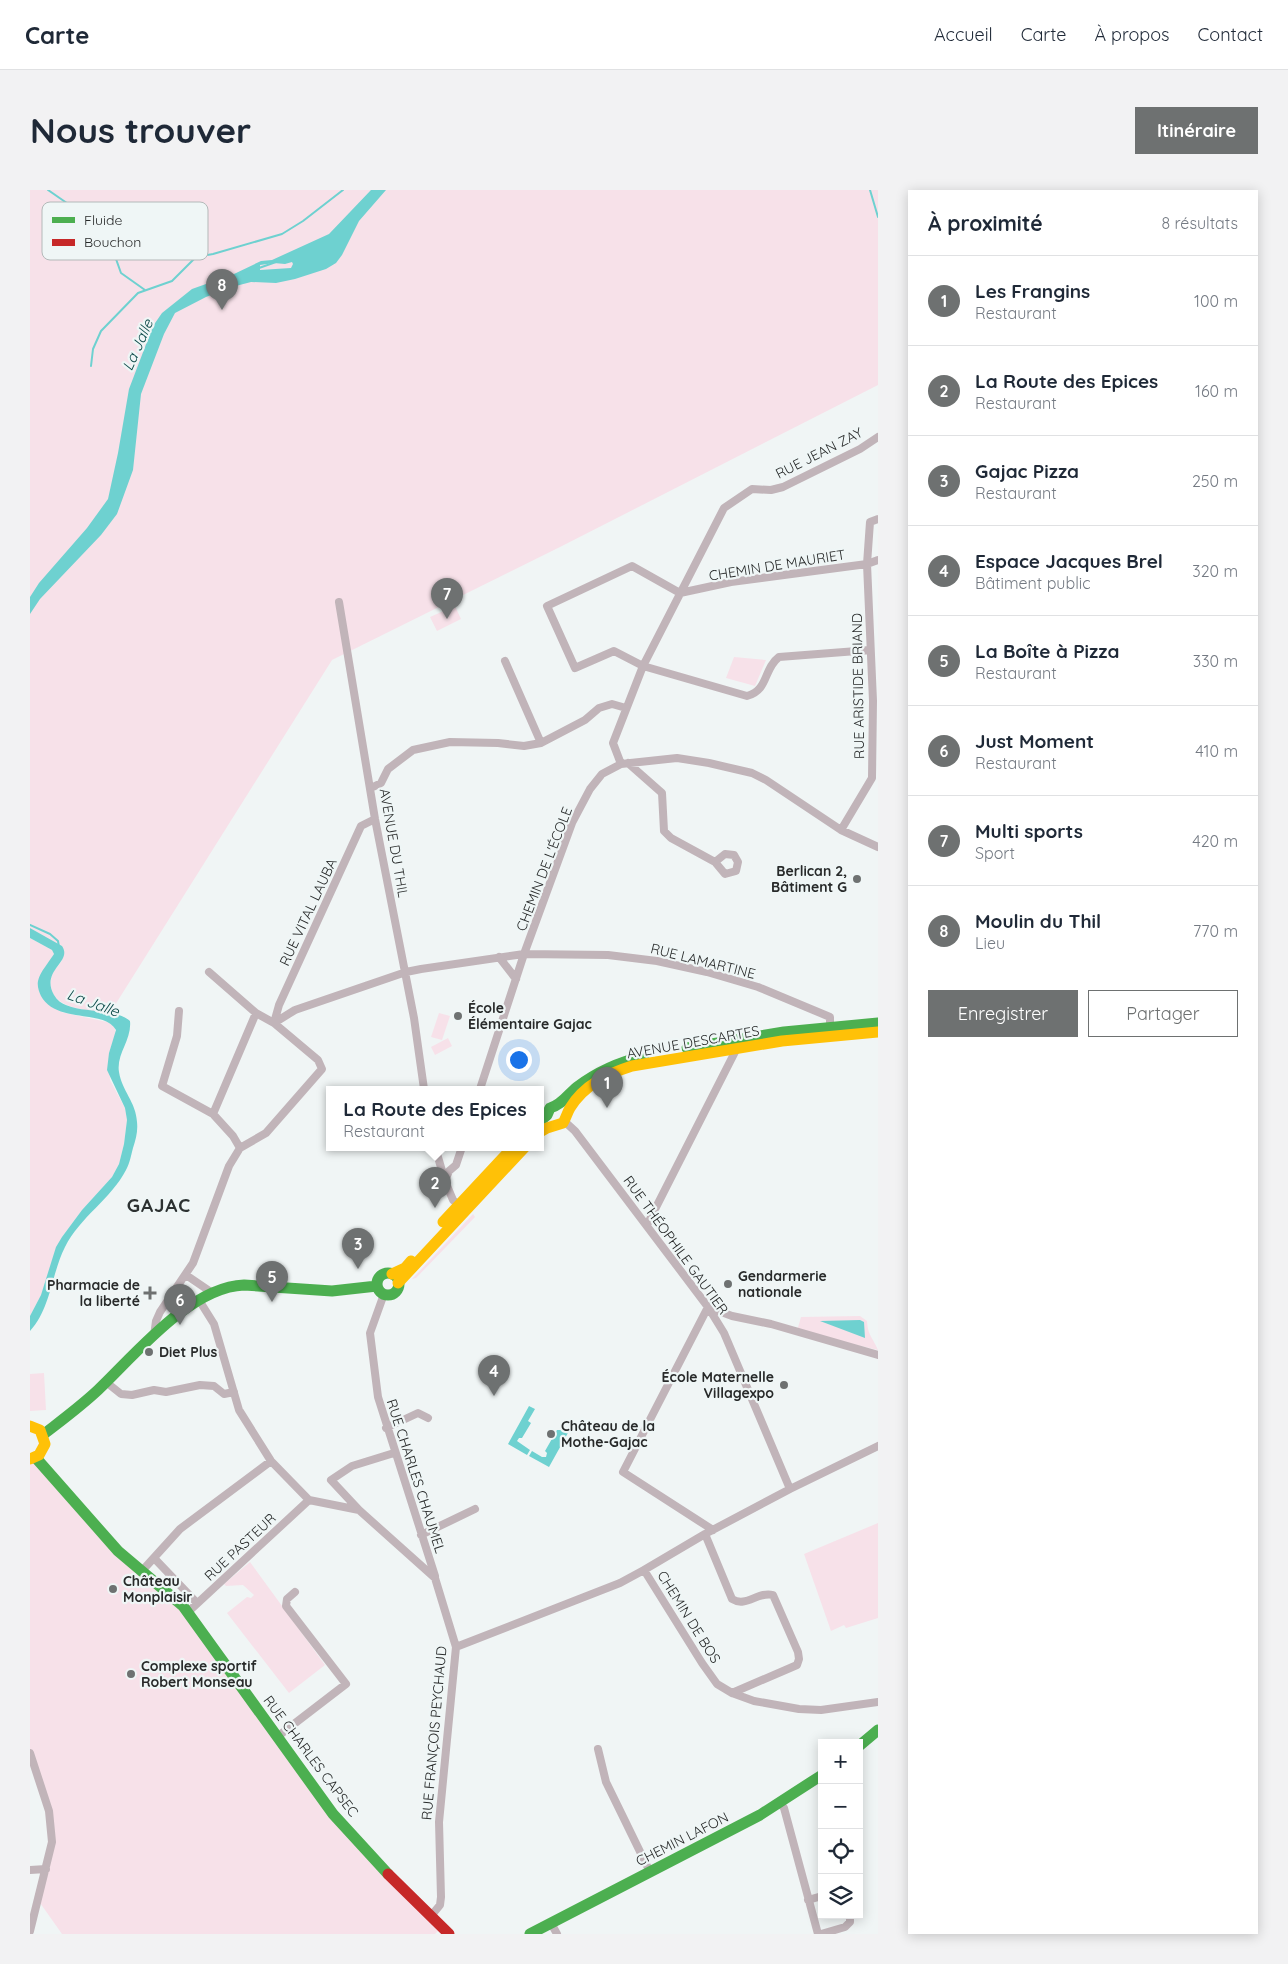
<!DOCTYPE html>
<html lang="fr">
<head>
<meta charset="utf-8">
<style>
  :root { --surface:#fff; --page:#f2f2f3; --text:#1f2937; --muted:#747a83; --line:#e0e1e3; --accent:#6e7171 }
  body { margin:0; font-family:Quicksand,sans-serif; background:var(--page); color:var(--text) }
  .controls { position:absolute; right:15px; bottom:15px; display:grid; overflow:hidden; border-radius:0px; box-shadow:0 2px 12px #0003 }
  .controls button { width:45px; height:45px; display:grid; place-items:center; padding:0; border:0; border-bottom:1px solid var(--line); background:var(--surface); color:var(--text); font:25px sans-serif }
  .you { position:absolute; left:488px; top:869px; width:18px; height:18px; margin:-12px; border:4px solid #fff; border-radius:50%; background:#1a73e8; box-shadow:0 0 0 8px #1a73e833 }
  .badge { display:grid; place-items:center; width:32px; height:32px; border-radius:50%; background:var(--accent); color:#fff; font-size:16px; font-weight:700 }
  .pin { position:absolute; translate:-50% -41px; filter:drop-shadow(0 1px 2px #0008) }
  .pin::after { content:''; position:absolute; top:26px; width:18px; height:15px; background:inherit; clip-path:polygon(0 0,100% 0,50% 100%) }
  .popup { position:absolute; left:296px; top:896px; width:218px; height:65px; box-sizing:border-box; display:grid; place-content:center; border-radius:0px; background:var(--surface); filter:drop-shadow(0 1px 4px #0005); font-size:16px; white-space:nowrap; color:var(--muted) }
  .popup b { font-size:19px; color:var(--text) }
  .popup::after { content:''; position:absolute; left:50%; top:100%; margin-left:-10px; border:10px solid transparent; border-top-color:var(--surface) }
  .list { margin:0; padding:0; list-style:none }
  h2 { display:flex; justify-content:space-between; align-items:center; height:65px; margin:0; padding:0 20px; font-size:21px }
  h2 small { font-size:16px; font-weight:400; color:var(--muted) }
  .list li { display:grid; grid-template-columns:32px 1fr auto; gap:15px; align-items:center; box-sizing:border-box; height:90px; padding:0 20px; border-top:1px solid var(--line) }
  .list b { display:block; font-size:19px; white-space:nowrap }
  .list p { margin:0; font-size:16px; white-space:nowrap; color:var(--muted) }
  .list em { font-size:16px; font-style:normal; color:var(--muted) }
  .actions { display:flex; gap:10px; padding:15px 20px }
  .actions a { flex:1; padding:11px 0; border:1px solid var(--accent); border-radius:0px; text-align:center; font-size:18px; color:var(--accent) }
  .actions .main { background:var(--accent); color:#fff }
  .icon { flex:none; width:28px; height:28px; fill:none; stroke:currentColor; stroke-width:2; stroke-linecap:round; stroke-linejoin:round }
  .map { position:relative; flex:none; width:848px; height:1744px; overflow:hidden; border-radius:0px }
  header { display:flex; align-items:center; gap:30px; box-sizing:border-box; height:70px; padding:0 25px; background:var(--surface); border-bottom:1px solid var(--line) }
  header strong { font-size:24px }
  nav { display:flex; gap:28px; margin-inline-start:auto; font-size:18px }
  .intro { display:flex; align-items:center; justify-content:space-between; box-sizing:border-box; height:120px; padding:0 30px }
  h1 { margin:0; font-size:35px }
  .button { padding:12px 22px; border-radius:0px; background:var(--accent); color:#fff; font-size:18px; font-weight:700 }
  main { display:flex; gap:30px; padding:0 30px }
  aside { flex:1; background:var(--surface); border-radius:0px; box-shadow:0 2px 12px #0003 }
  .map>svg:first-child { display:block }
</style>
</head>
<body>
<header>
<strong>Carte</strong>
<nav><a>Accueil</a><a>Carte</a><a>À propos</a><a>Contact</a></nav>
</header>
<div class="intro"><h1>Nous trouver</h1><a class="button">Itinéraire</a></div>
<main>
<div class="map">
<svg width="848" height="1744" viewBox="0 0 848 1744">
  <rect width="100%" height="100%" fill="#f0f5f5"/>
  <path fill="#f7e1e9" d="M 0,0 L 848,0 L 848,195 L 530,357 L 302,470 L 80,823 C 60,821 15,819 21,788 C 22,781 28,777 31,772 C 34,768 32,761 32,756 L 0,738 Z
    M 425,416 L 431,429 L 407,441 L 400,427 Z
    M 704,467 L 736,470 L 725,496 L 696,488 Z
    M 0,748 L 22,760 L 24,764 L 8,792 L 10,804 L 31,822 L 77,832 L 84,836 L 86,843 L 79,863 L 80,890 L 95,918 L 97,930 L 94,954 L 89,974 L 82,987 L 52,1020 L 32,1047 L 11,1105 L 0,1126 Z
    M 409,823 L 420,826 L 412,850 L 401,847 Z
    M 418,848 L 422,856 L 405,865 L 401,857 Z
    M 443,1024 L 445,1027 L 386,1088 L 382,1089 Z
    M 830,1126 L 837,1131 C 838,1146 842,1146 848,1160 L 767,1141 L 771,1127 Z
    M 14,1183 L 16,1220 L 0,1221 L 0,1184 Z
    M 0,1269 L 88,1361 L 153,1416 L 303,1624 L 401,1726 L 408,1741 L 405,1744 L 32,1744 L 8,1710 L 22,1652 L 19,1621 L 0,1563 Z
    M 848,1333 L 848,1428 L 816,1438 L 814,1435 L 801,1441 L 774,1364 Z
    M 220,1372 L 295,1475 L 259,1503 L 197,1423 L 217,1407 L 221,1408 L 224,1405 L 213,1395 L 196,1396 L 194,1394 Z"/>
  <path fill="#6ed1d0" fill-rule="evenodd" d="M 341,0 L 356,0 L 329,31 L 312,65 L 306,73 L 296,79 L 265,89 L 246,93 L 221,92 L 202,97 L 176,107 L 145,123 L 134,144 L 111,204 L 103,280 L 87,324 L 71,345 L 10,409 L 0,424 L 0,407 L 9,393 L 57,338 L 78,309 L 88,263 L 99,199 L 123,136 L 132,123 L 162,99 L 204,84 L 231,71 L 242,70 L 299,44 ZM 262,72 L 263,74 L 261,78 L 230,80 L 230,75 L 244,73 L 255,74 Z
    M 0,738 L 32,756 C 43,772 10,780 24,805 C 36,827 82,815 100,831 C 102,850 86,864 89,882 C 92,901 106,912 107,932 C 108,941 106,949 103,958 C 101,965 100,973 96,980 C 81,1009 50,1027 35,1057 C 21,1085 21,1118 0,1141 L 0,1126 L 11,1105 L 26,1057 L 32,1047 L 52,1020 L 82,987 L 89,974 L 94,954 L 97,930 L 95,918 L 77,880 L 79,863 L 86,840 C 75,819 26,834 11,806 C 9,802 7,796 8,791 C 10,782 19,772 24,764 L 22,760 L 0,748 Z
    M 830,1130 L 834,1132 L 835,1148 L 790,1131 Z
    M 499,1216 L 505,1219 L 498,1231 L 501,1233 L 492,1248 L 489,1248 L 487,1251 L 500,1260 L 497,1265 L 478,1254 Z
    M 533,1237 L 539,1241 L 519,1277 L 499,1266 L 502,1261 L 512,1267 L 516,1267 L 517,1263 L 515,1261 L 527,1240 L 531,1240 Z"/>
  <g fill="none" stroke-linecap="round" stroke-linejoin="round">
    <path stroke="#6ed1d0" stroke-width="2" d="M 18,0 L 44,18 L 46,31 L 53,36 L 56,45 L 81,55 L 91,83 L 115,100
      M 840,0 L 848,27
      M 229,78 L 246,72
      M 61,176 L 63,159 L 71,141 L 108,103 L 142,91 L 166,67 L 183,64 L 252,44 L 273,31 L 313,0
      M 0,735 L 20,744 L 28,751 L 29,757"/>
    <path stroke="#c1b4b9" stroke-width="8" d="M 650,403 L 602,376 L 517,416 L 545,478 L 584,461 L 613,476 L 717,506 C 739,500 733,479 749,467 L 840,460
      M 650,403 L 701,392 L 837,374 L 848,370
      M 309,412 L 345,629 L 384,828 L 394,899
      M 475,471 L 511,553
      M 598,573 L 632,603 L 634,641 L 641,648 L 685,672 L 695,664 L 704,665 L 708,672 L 706,681 L 695,684 L 685,672
      M 591,574 L 647,568 L 679,573 L 722,583 L 736,590 L 811,640 L 848,657
      M 341,598 L 351,593 L 358,579 L 383,560 L 420,552 L 468,553 L 494,556 L 511,553 L 555,530 L 569,518 L 582,514 L 596,518
      M 811,640 L 842,588 L 843,511 L 837,374 L 840,332 L 848,329
      M 469,767 L 486,789
      M 179,782 L 226,823
      M 149,821 L 147,846 L 132,896 L 183,924 L 203,946 L 210,958
      M 450,899 L 494,764 L 542,633 L 560,599 L 572,584 L 591,574 L 583,553 L 613,476 L 694,318 L 722,299 L 741,300 L 753,297 L 830,259 L 848,247
      M 183,924 L 226,823 L 244,833 L 249,815 L 331,636 L 345,629
      M 534,931 L 545,941 L 678,1117 L 694,1143 L 760,1299 L 675,1344 L 614,1380
      M 405,957 L 415,991
      M 431,1017 L 423,1010 L 415,991 L 419,981 L 426,975 L 432,957
      M 617,1035 L 707,858
      M 156,1085 L 181,1102
      M 354,1104 L 340,1143 L 348,1207 L 405,1386
      M 169,1110 L 184,1134 L 209,1220 L 241,1271 L 279,1310 L 329,1320 L 405,1388 L 426,1457 L 409,1632 L 411,1707 L 410,1715 L 401,1726
      M 124,1146 L 126,1131 L 130,1122 L 163,1073 L 199,976 L 210,958 L 236,943 L 292,879 L 288,870 L 244,833 L 265,820 L 376,782 L 391,779 L 494,764 L 578,765 L 627,771 L 677,782 L 728,797 L 800,827 L 800,836
      M 76,1192 L 91,1204 L 102,1205 L 124,1200 L 136,1202 L 170,1195 L 184,1196 L 194,1204 L 204,1202
      M 356,1238 L 388,1223 L 398,1228
      M 760,1299 L 848,1256
      M 329,1320 L 301,1290 L 322,1276 L 364,1263
      M 683,1340 L 593,1282 L 678,1117 L 702,1126 L 741,1134 L 848,1165
      M 675,1344 L 702,1409 C 716,1418 728,1401 743,1405 L 768,1462 L 769,1469 L 767,1475 L 702,1503
      M 391,1345 L 445,1319
      M 124,1368 L 167,1413
      M 111,1382 L 150,1339 L 241,1271
      M 158,1422 L 279,1310
      M 426,1457 L 590,1393 L 614,1380 L 672,1473 L 687,1494 L 702,1503 L 724,1511 L 769,1519 L 791,1520 L 848,1512
      M 247,1547 L 316,1494 L 256,1416 L 257,1409 L 265,1402
      M 568,1559 L 576,1592 L 620,1682
      M 0,1563 L 19,1621 L 22,1652 L 0,1741
      M 750,1613 L 754,1618 L 788,1744
      M 0,1680 L 16,1679
      M 778,1710 L 792,1706
      M 521,1733 L 527,1744
      M 791,1744 L 815,1737 L 820,1732 L 820,1725"/>
    <path stroke="#4caf50" stroke-width="11" d="M 657,858 L 754,842 L 848,833
      M 510,931 L 517,925 L 520,918 C 532,915 538,904 547,897 C 568,881 589,872 614,866
      M347 1094a11 11 0 1 1 22 0a11 11 0 1 1-22 0Z
      M 14,1244 C 32,1230 51,1216 68,1200 C 105,1165 160,1097 214,1095 L 302,1101 L 347,1096
      M 6,1268 L 88,1361 L 153,1416 L 303,1624 L 358,1684
      M 829,1556 L 848,1540
      M 500,1744 L 730,1625 L 792,1585"/>
    <path stroke="#ffc107" stroke-width="11" d="M 510,942 L 517,938 L 533,933 C 536,928 537,923 540,918 C 554,895 577,884 602,876 L 752,851 L 848,842
      M 413,1032 L 483,957
      M 362,1084 L 375,1078 L 381,1071
      M 368,1093 L 495,957
      M 0,1236 L 10,1240 L 15,1254 L 9,1265 L 0,1269"/>
    <path stroke="#c62828" stroke-width="11" d="M 358,1684 L 419,1744"/>
  </g>
  <g fill="#6e7171" stroke="#eff6f6" stroke-width="2">
    <circle cx="827" cy="689" r="5"/>
    <circle cx="428" cy="826" r="5"/>
    <circle cx="698" cy="1094" r="5"/>
    <path d="M117.5 1095.5h5v5h5v5h-5v5h-5v-5h-5v-5h5z"/>
    <circle cx="119" cy="1162" r="5"/>
    <circle cx="754" cy="1195" r="5"/>
    <circle cx="521" cy="1244" r="5"/>
    <circle cx="83" cy="1399" r="5"/>
    <circle cx="101" cy="1484" r="5"/>
  </g>
  <g text-anchor="middle" stroke-width="4.5" stroke-linejoin="round" paint-order="stroke">
    <g font-size="14" fill="#282a2a" stroke="#eff6f6">
      <text transform="translate(789 263) rotate(-27)" y="5">RUE JEAN ZAY</text>
      <text transform="translate(747 375) rotate(-9)" y="5">CHEMIN DE MAURIET</text>
      <text transform="translate(828 496) rotate(-91)" y="5">RUE ARISTIDE BRIAND</text>
      <text transform="translate(364 653) rotate(80)" y="5">AVENUE DU THIL</text>
      <text transform="translate(514 679) rotate(-69)" y="5">CHEMIN DE L'ÉCOLE</text>
      <text transform="translate(278 722) rotate(-65)" y="5">RUE VITAL LAUBA</text>
      <text transform="translate(673 771) rotate(14)" y="5">RUE LAMARTINE</text>
      <text transform="translate(663 852) rotate(-10)" y="5">AVENUE DESCARTES</text>
      <text transform="translate(646 1055) rotate(54)" y="5">RUE THÉOPHILE GAUTIER</text>
      <text transform="translate(386 1286) rotate(72)" y="5">RUE CHARLES CHAUMEL</text>
      <text transform="translate(210 1357) rotate(-43)" y="5">RUE PASTEUR</text>
      <text transform="translate(659 1427) rotate(58)" y="5">CHEMIN DE BOS</text>
      <text transform="translate(404 1543) rotate(-85)" y="5">RUE FRANÇOIS PEYCHAUD</text>
      <text transform="translate(281 1566) rotate(53)" y="5">RUE CHARLES CAPSEC</text>
      <text transform="translate(652 1649) rotate(-27)" y="5">CHEMIN LAFON</text>
    </g>
    <g font-size="14" font-weight="bold" fill="#282a2a" stroke="#eff6f6" text-anchor="start">
      <text x="817" y="686" text-anchor="end">Berlican 2,<tspan x="817" dy="16">Bâtiment G</tspan></text>
      <text x="438" y="823">École<tspan x="438" dy="16">Élémentaire Gajac</tspan></text>
      <text x="708" y="1091">Gendarmerie<tspan x="708" dy="16">nationale</tspan></text>
      <text x="110" y="1100" text-anchor="end">Pharmacie de<tspan x="110" dy="16">la liberté</tspan></text>
      <text x="129" y="1167">Diet Plus</text>
      <text x="744" y="1192" text-anchor="end">École Maternelle<tspan x="744" dy="16">Villagexpo</tspan></text>
      <text x="531" y="1241">Château de la<tspan x="531" dy="16">Mothe-Gajac</tspan></text>
      <text x="93" y="1396">Château<tspan x="93" dy="16">Monplaisir</tspan></text>
      <text x="111" y="1481">Complexe sportif<tspan x="111" dy="16">Robert Monseau</tspan></text>
    </g>
    <g font-size="15" font-style="italic" fill="#0c4948" stroke="#eff6f6">
      <text transform="translate(108 155) rotate(-66)" y="5">La Jalle</text>
      <text transform="translate(63 813) rotate(20)" y="5">La Jalle</text>
    </g>
    <g font-size="19" font-weight="bold" letter-spacing="1" fill="#2c3131" stroke="#eff6f6">
      <text x="129" y="1022">GAJAC</text>
    </g>
  </g>
  <rect x="12" y="12" width="166" height="58" rx="8" fill="#eff6f6" stroke="#b3b9b9" stroke-width="1"/>
  <rect x="22" y="27" width="23" height="6" fill="#4caf50"/>
  <rect x="22" y="49" width="23" height="7" fill="#c62828"/>
  <g font-size="14" fill="#282a2a">
    <text x="54" y="35">Fluide</text>
    <text x="54" y="57">Bouchon</text>
  </g>
</svg>
<div class="controls">
<button>+</button>
<button>−</button>
<button><svg class="icon" aria-label="locate" viewBox="0 0 24 24"><circle cx="12" cy="12" r="6"/><path d="M12 2v4M12 18v4M2 12h4M18 12h4"/></svg></button>
<button><svg class="icon" aria-label="layers" viewBox="0 0 24 24"><path d="M12 4l9 5-9 5-9-5zM3 14l9 5 9-5"/></svg></button>
</div>
<div class="you"></div>
<div class="pin badge" style="left:577px;top:918px">1</div>
<div class="pin badge" style="left:405px;top:1018px">2</div>
<div class="popup"><b>La Route des Epices</b>Restaurant</div>
<div class="pin badge" style="left:328px;top:1079px">3</div>
<div class="pin badge" style="left:464px;top:1206px">4</div>
<div class="pin badge" style="left:242px;top:1112px">5</div>
<div class="pin badge" style="left:150px;top:1135px">6</div>
<div class="pin badge" style="left:417px;top:429px">7</div>
<div class="pin badge" style="left:192px;top:120px">8</div>
</div>
<aside>
<h2>À proximité<small>8 résultats</small></h2>
<ul class="list">
<li><span class="badge">1</span><div><b>Les Frangins</b><p>Restaurant</p></div><em>100 m</em></li>
<li><span class="badge">2</span><div><b>La Route des Epices</b><p>Restaurant</p></div><em>160 m</em></li>
<li><span class="badge">3</span><div><b>Gajac Pizza</b><p>Restaurant</p></div><em>250 m</em></li>
<li><span class="badge">4</span><div><b>Espace Jacques Brel</b><p>Bâtiment public</p></div><em>320 m</em></li>
<li><span class="badge">5</span><div><b>La Boîte à Pizza</b><p>Restaurant</p></div><em>330 m</em></li>
<li><span class="badge">6</span><div><b>Just Moment</b><p>Restaurant</p></div><em>410 m</em></li>
<li><span class="badge">7</span><div><b>Multi sports</b><p>Sport</p></div><em>420 m</em></li>
<li><span class="badge">8</span><div><b>Moulin du Thil</b><p>Lieu</p></div><em>770 m</em></li>
</ul>
<div class="actions"><a class="main">Enregistrer</a><a>Partager</a></div>
</aside>
</main>
</body>
</html>
